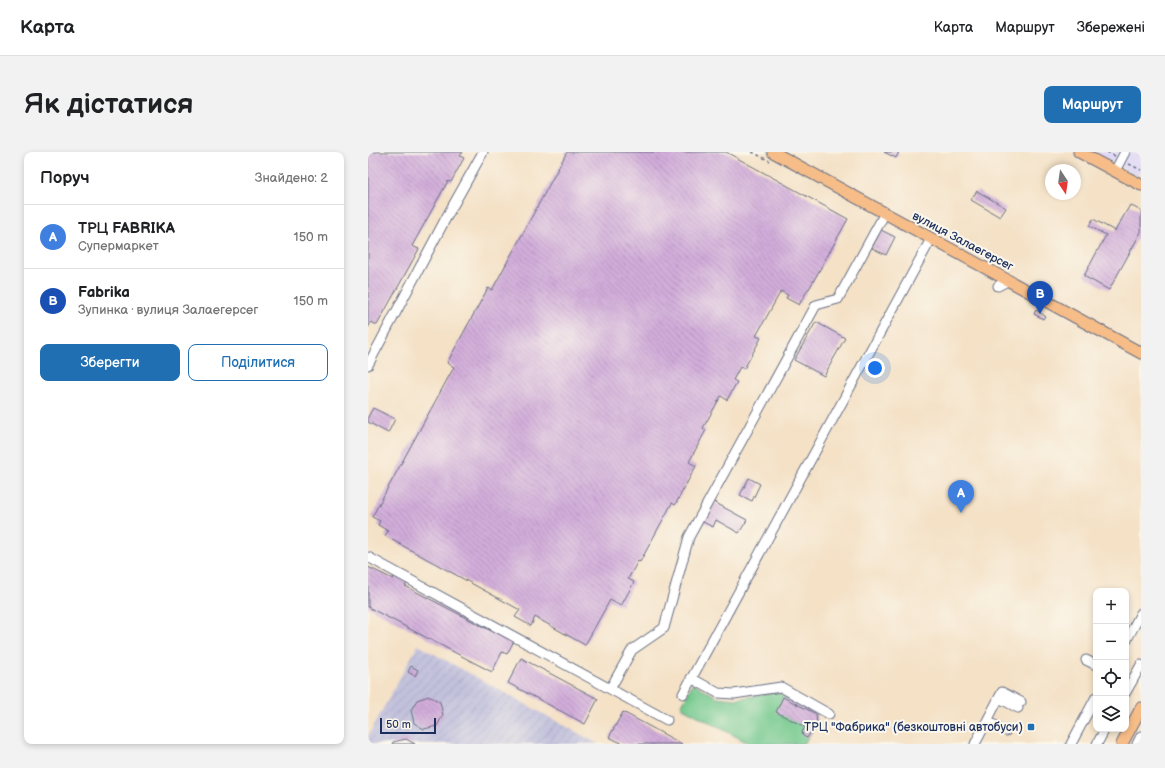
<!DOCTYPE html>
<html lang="uk">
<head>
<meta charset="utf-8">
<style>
  :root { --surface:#fff; --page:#f2f2f2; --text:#202124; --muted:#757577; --line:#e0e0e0; --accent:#1f6fb2 }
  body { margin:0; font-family:"Balsamiq Sans",sans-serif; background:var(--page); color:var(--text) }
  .controls { position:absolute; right:12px; bottom:12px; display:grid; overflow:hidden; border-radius:8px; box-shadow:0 2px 6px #0003 }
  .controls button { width:36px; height:36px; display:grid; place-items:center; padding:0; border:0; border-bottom:1px solid var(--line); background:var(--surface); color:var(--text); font:20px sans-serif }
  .compass { position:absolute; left:677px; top:12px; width:36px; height:36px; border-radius:50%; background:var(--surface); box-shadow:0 2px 6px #0003; rotate:167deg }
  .scale { position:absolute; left:12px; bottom:10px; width:56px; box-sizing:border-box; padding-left:4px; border:2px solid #1b2f5e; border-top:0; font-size:11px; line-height:14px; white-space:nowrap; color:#1b2f5e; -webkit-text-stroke:3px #fbf7ec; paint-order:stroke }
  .you { position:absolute; left:507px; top:216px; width:14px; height:14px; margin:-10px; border:3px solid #fff; border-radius:50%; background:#1a73e8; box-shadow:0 0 0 6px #1a73e833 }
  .badge { display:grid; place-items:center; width:26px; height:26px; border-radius:50%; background:var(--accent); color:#fff; font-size:13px; font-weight:700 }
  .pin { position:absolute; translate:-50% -33px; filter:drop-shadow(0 1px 2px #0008) }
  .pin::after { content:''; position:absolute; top:21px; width:14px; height:12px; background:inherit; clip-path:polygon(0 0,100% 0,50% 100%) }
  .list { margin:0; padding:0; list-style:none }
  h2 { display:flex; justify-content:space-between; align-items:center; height:52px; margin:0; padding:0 16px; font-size:17px }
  h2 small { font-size:13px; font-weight:400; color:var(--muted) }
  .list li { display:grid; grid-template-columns:26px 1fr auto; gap:12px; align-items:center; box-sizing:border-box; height:64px; padding:0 16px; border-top:1px solid var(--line) }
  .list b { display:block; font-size:15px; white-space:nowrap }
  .list p { margin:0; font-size:13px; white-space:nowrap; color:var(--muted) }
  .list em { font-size:13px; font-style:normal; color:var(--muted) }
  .actions { display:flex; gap:8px; padding:12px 16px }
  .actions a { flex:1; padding:9px 0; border:1px solid var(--accent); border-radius:8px; text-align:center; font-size:14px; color:var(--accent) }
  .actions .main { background:var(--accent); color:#fff }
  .icon { flex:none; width:22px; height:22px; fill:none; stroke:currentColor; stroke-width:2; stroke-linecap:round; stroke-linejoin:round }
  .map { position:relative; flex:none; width:773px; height:592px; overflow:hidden; border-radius:8px }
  header { display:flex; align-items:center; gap:24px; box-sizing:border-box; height:56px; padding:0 20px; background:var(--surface); border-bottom:1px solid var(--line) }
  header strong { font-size:19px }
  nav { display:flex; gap:22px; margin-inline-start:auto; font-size:14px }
  .intro { display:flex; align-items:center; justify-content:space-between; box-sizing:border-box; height:96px; padding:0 24px }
  h1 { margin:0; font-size:28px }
  .button { padding:10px 18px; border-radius:8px; background:var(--accent); color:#fff; font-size:14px; font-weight:700 }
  main { display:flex; gap:24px; padding:0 24px }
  aside { flex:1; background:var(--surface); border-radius:8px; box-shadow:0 2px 6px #0003 }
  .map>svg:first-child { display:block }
</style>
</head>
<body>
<header>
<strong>Карта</strong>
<nav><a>Карта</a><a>Маршрут</a><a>Збережені</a></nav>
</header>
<div class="intro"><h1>Як дістатися</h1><a class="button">Маршрут</a></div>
<main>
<aside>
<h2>Поруч<small>Знайдено: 2</small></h2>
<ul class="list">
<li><span class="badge" style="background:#3f7fe0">A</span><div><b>ТРЦ FABRIKA</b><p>Супермаркет</p></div><em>150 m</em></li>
<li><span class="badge" style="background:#1a4fb4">B</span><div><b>Fabrika</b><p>Зупинка · вулиця Залаегерсег</p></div><em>150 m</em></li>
</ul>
<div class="actions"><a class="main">Зберегти</a><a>Поділитися</a></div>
</aside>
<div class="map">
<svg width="773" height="592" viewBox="0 0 773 592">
  <defs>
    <pattern id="industrial-furrows" width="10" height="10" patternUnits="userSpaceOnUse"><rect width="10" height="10" fill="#c2c1dc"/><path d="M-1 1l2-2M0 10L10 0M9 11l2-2" fill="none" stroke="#a6a6bf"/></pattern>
    <pattern id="building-back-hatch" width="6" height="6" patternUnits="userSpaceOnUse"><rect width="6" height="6" fill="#d2adda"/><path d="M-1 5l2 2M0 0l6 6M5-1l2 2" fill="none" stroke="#aa8db4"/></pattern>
  </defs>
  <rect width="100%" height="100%" fill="#fbf7ec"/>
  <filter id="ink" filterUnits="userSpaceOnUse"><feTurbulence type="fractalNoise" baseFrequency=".025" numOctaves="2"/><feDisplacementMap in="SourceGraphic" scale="8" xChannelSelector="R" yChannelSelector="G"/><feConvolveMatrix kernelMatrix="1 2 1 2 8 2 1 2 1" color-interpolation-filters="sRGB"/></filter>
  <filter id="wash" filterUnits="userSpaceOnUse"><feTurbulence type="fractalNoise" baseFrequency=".012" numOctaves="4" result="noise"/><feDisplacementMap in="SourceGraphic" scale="16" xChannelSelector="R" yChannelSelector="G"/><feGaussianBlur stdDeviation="0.9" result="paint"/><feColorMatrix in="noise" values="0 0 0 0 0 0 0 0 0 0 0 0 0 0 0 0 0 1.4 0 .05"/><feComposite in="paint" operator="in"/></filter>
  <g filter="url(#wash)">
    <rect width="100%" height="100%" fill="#f4e1c6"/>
    <path fill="#ddd5f6" d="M 726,0 L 773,0 L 773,17 L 769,24 Z"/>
    <path fill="url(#industrial-furrows)" d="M 50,493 L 230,592 L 0,592 L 0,584 Z"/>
    <path fill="#72c88c" stroke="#467c75" d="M 325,531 L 349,545 L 368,547 L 409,540 L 448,562 L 449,571 L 436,592 L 382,592 L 313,555 Z"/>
    <g id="blocks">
      <path fill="url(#building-back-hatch)" d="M 0,0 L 95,0 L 92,4 L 96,6 L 83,30 L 80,29 L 44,94 L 51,97 L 9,173 L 3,170 L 0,176 Z
        M 199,0 L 358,0 L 480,67 L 441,137 L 440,137 L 431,153 L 418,146 L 420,143 L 413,139 L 388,184 L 393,186 L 376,217 L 372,215 L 365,228 L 369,230 L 359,248 L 353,244 L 335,276 L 338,278 L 321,310 L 328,314 L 307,353 L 304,351 L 272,410 L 270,409 L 260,427 L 266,430 L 253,454 L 242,448 L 217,493 L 167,465 L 163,474 L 147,465 L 152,458 L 17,384 L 20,379 L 10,373 L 12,369 L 4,365 L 86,215 L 79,211 L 120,136 L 124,138 Z
        M 516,0 L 531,0 L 528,6 Z
        M 609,39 L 638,56 L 632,65 L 603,48 Z
        M 762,53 L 773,59 L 773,80 L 741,138 L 716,124 L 738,83 L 721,74 L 725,67 L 747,79 Z
        M 513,78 L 527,85 L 518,103 L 504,96 Z
        M 668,158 L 677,164 L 675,167 L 666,162 Z
        M 448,170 L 477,186 L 456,224 L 426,208 Z
        M 5,256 L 27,267 L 20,281 L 0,270 L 0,265 Z
        M 381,326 L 392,332 L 384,349 L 372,343 Z
        M 344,349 L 379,368 L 371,381 L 348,368 L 345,375 L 333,369 Z
        M 0,415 L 25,427 L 27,423 L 40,430 L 37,434 L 127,481 L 128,479 L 146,489 L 139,502 L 134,500 L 124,520 L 0,455 Z
        M 153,506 L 230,547 L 217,572 L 140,531 Z
        M 43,514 L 50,518 L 47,524 L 40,520 Z
        M 61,544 L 72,550 L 75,563 L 69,574 L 56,577 L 46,571 L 43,558 L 49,548 Z
        M 415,545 L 448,562 L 449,571 L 439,586 L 435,584 L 434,580 L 437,575 L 408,560 Z
        M 255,560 L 314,592 L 255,592 L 241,585 Z
        M 38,587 L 47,592 L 24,592 L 25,590 Z"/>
    </g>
  </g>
  <g filter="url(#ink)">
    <use href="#blocks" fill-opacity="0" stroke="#676d82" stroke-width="1"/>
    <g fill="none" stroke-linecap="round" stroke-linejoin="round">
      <g stroke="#676d82" stroke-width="11">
        <path id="minor" d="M 747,19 L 757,0
          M 630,134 L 641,128
          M 0,213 L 78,66 L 115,0
          M 0,405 L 299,568
          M 758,489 L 773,461
          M 718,508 L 728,513
          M 323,526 L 350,541 L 366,542 L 413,535 L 461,562
          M 242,537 L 264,498 L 296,476 L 321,385 L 448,153 L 470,147 L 517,61
          M 758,540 L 773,513
          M 315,542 L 563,87
          M 631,546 L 650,556
          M 619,569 L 638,579
          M 607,592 L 634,540 L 653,550
          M 703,592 L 728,545
          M 729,592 L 737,577
          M 769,592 L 773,584"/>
      </g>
      <g stroke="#676d82" stroke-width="13">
        <path id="major" d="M 405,0 L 773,201
          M 711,0 L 773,33
          M 754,592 L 773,556"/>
      </g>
      <path stroke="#676d82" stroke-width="1.5" stroke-dasharray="3 3" stroke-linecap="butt" d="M 384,0 L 402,9
        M 739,0 L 747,4
        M 761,12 L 773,18"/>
      <use href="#minor" stroke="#fff" stroke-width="9"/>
      <use href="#major" stroke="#f7bd88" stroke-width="11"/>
    </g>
  </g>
  <rect fill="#1f6fb2" stroke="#fbf7ec" stroke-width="1.5" x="659" y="571" width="8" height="8" rx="2"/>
  <g text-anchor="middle" stroke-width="4" stroke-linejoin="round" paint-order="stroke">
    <g font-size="12" fill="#1b2f5e" stroke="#fbf7ec">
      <text transform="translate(595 89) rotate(28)" y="4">вулиця Залаегерсег</text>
    </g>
    <g font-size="12" fill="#1b2f5e" stroke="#fbf7ec" text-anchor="end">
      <text x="655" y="579">ТРЦ "Фабрика" (безкоштовні автобуси)</text>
    </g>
  </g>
</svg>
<div class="controls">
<button>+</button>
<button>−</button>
<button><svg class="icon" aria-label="locate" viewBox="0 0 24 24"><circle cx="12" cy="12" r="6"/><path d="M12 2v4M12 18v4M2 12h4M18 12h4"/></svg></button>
<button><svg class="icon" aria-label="layers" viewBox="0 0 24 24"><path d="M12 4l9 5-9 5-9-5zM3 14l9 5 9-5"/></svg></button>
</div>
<svg class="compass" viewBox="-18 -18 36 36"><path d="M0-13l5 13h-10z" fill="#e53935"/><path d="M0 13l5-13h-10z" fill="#757577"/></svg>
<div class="scale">50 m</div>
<div class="you"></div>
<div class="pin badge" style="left:593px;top:361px;background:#3f7fe0">A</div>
<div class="pin badge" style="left:672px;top:162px;background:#1a4fb4">B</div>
</div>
</main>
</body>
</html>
